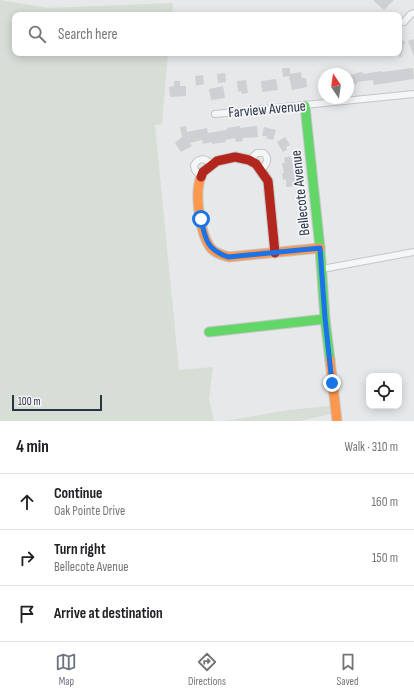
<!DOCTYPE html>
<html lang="en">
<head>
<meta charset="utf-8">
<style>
  :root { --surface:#fff; --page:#f2f2f2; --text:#202124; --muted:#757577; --line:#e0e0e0; --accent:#6c737f }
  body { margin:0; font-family:"Sofia Sans Condensed",sans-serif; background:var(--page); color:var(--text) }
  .controls { position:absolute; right:12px; bottom:12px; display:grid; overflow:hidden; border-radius:8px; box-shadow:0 2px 10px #0003 }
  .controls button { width:36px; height:36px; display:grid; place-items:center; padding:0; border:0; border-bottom:1px solid var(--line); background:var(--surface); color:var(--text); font:20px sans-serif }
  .compass { position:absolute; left:318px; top:68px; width:36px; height:36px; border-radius:50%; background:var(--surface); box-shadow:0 2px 10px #0003; rotate:347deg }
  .scale { position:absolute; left:12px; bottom:10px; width:90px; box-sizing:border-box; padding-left:4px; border:2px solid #2b3445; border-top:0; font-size:11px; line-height:14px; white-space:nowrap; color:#2b3445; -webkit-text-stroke:3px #f4f6f9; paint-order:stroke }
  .stop { position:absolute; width:12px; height:12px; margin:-9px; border:3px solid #1a73e8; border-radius:50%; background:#fff }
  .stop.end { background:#1a73e8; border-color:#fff; box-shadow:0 1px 4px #0008 }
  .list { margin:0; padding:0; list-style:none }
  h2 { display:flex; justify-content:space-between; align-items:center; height:52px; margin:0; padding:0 16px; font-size:17px }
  h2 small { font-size:13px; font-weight:400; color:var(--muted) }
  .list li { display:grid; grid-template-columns:26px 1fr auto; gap:12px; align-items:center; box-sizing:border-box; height:56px; padding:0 16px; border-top:1px solid var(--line) }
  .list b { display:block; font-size:15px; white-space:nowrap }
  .list p { margin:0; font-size:13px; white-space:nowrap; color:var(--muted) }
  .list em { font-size:13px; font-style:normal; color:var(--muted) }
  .icon { flex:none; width:22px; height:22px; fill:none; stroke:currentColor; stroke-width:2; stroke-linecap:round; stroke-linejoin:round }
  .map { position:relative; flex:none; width:414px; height:421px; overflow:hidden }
  .search { position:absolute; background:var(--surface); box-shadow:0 2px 10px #0003; left:12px; right:12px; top:12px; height:44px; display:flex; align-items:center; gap:10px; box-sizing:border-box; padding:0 14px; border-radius:8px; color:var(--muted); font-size:15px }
  .sheet { height:220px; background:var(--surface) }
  nav { display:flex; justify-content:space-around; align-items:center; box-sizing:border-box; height:56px; border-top:1px solid var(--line); background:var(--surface); font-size:11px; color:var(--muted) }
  nav a { display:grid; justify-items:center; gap:2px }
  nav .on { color:var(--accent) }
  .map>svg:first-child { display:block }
</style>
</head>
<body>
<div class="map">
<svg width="414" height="421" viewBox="0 0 414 421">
  <rect width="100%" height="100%" fill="#e6e8ea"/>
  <path fill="#d6ded6" d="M 0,0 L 48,8 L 173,3 L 172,15 L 15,15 L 15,53 L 168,53 L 162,124 L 155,125 L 179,370 L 213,367 L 209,399 L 214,421 L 0,421 Z
    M 330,406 L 331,414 L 300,421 L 225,421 L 289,410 Z"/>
  <path fill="#ced0d3" d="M 373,0 L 394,0 L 384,10 Z
    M 414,39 L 414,56 L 408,41 Z
    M 399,40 L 405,41 L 401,57 L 399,57 Z
    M 282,68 L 290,68 L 290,74 L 301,72 L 302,78 L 306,78 L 307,87 L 292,90 L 289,76 L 283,77 Z
    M 413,68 L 414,79 L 374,85 L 373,80 L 357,82 L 357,84 L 350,85 L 349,75 L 356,74 L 356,73 L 363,72 L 363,74 L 382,71 L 382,72 Z
    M 225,73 L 226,82 L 218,83 L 217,74 Z
    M 203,75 L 204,84 L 196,86 L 195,76 Z
    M 276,79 L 278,90 L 262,92 L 261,81 Z
    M 246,80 L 248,93 L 242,94 L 241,91 L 238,92 L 237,81 Z
    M 174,81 L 180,81 L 180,86 L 186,86 L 186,96 L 170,97 L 169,87 L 174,86 Z
    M 223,86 L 225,98 L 211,100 L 209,89 Z
    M 186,126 L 187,132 L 207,128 L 208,133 L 227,130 L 227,128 L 240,126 L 240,128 L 257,126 L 258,137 L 242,138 L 243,141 L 236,142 L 235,138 L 225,140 L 226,142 L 212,144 L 212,142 L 203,144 L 202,140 L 190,143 L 192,146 L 181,152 L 175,143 L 182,137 L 180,127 Z
    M 264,127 L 276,130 L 273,140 L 266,138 L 267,136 L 262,136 Z
    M 285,137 L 290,145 L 286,147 L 287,150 L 283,152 L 277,142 Z
    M 291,156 L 294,172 L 296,172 L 297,186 L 286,187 L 286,179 L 283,180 L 282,173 L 284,173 L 282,163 L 285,163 L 284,158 Z"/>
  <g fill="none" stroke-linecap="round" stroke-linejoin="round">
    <g stroke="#c4c6c8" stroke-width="8">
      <path id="street" d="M 404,22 L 411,14 L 414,13
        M 215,114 L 414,94
        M 249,160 L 257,153 L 264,153 C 270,159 267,164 261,170
        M 201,177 L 195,170 L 194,165 C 199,157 206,158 211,164
        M 322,269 L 414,252"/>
    </g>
    <g stroke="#c4c6c8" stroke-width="11">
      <path id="fast" d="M 305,106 L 320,248 L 325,319 L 330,360
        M 209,332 L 325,319"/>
    </g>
    <g stroke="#c4c6c8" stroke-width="11">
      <path id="slow" d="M 201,177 C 194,193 200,233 210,247 C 214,253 222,255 229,257 L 320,248
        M 330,360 L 337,421"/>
    </g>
    <g stroke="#c4c6c8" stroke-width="11">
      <path id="jam" d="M 201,177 L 203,172 L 217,161 L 235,157 L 249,160 L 256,164 L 268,181 L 275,253"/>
    </g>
    <use href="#street" stroke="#f5f6f7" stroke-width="6"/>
    <use href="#fast" stroke="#63d668" stroke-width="9"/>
    <use href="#slow" stroke="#ff974d" stroke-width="9"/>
    <use href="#jam" stroke="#b3261e" stroke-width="9"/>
  </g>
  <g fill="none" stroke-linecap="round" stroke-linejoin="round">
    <path stroke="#1a73e8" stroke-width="5" d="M 201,219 C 205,239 207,250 228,257 L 320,248 L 325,318 L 332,383"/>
  </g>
  <g text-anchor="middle" stroke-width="3.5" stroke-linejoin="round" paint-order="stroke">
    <g font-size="15" fill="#2b3445" stroke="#f4f6f9">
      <text transform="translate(267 109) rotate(-5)" y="5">Farview Avenue</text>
      <text transform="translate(300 193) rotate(-96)" y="5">Bellecote Avenue</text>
    </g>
  </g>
</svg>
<div class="controls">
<button><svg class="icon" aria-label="locate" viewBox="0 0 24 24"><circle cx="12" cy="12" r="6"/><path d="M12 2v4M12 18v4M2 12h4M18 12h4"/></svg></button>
</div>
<svg class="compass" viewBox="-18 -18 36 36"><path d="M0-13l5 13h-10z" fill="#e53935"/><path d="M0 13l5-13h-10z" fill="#757577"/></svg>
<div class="scale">100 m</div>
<div class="stop" style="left:201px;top:219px"></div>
<div class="stop end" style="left:332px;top:383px"></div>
<div class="search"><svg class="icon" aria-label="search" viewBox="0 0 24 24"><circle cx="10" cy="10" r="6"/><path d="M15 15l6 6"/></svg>Search here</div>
</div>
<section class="sheet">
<h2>4 min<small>Walk · 310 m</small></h2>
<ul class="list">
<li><svg class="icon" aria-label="ahead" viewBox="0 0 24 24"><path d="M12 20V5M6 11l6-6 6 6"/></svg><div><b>Continue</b><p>Oak Pointe Drive</p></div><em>160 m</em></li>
<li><svg class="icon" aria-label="right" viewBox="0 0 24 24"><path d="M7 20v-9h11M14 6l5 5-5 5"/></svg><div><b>Turn right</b><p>Bellecote Avenue</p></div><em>150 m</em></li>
<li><svg class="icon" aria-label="arrive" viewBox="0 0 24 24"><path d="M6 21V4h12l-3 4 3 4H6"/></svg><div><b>Arrive at destination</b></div></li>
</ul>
</section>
<nav>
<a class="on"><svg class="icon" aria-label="map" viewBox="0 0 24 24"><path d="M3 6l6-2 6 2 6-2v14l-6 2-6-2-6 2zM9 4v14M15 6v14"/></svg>Map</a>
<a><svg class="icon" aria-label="directions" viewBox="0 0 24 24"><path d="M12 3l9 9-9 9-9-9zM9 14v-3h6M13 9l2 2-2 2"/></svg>Directions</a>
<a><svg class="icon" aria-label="saved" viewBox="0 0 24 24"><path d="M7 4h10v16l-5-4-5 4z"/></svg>Saved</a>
</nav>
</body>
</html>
